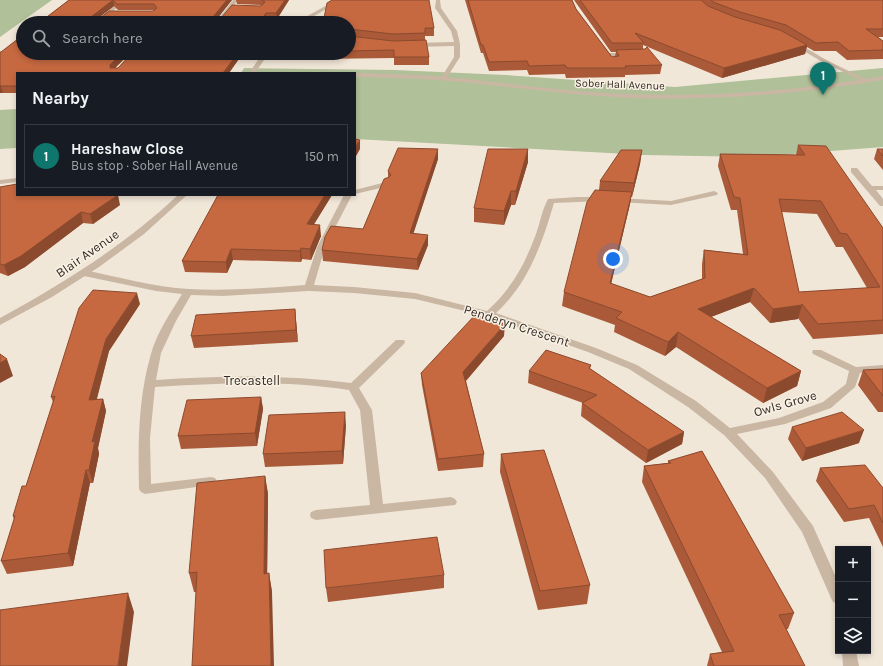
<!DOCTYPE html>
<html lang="en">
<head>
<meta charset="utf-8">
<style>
  :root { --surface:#171b24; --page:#242831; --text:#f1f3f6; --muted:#9ea1a6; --line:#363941; --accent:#0f766e }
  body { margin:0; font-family:Karla,sans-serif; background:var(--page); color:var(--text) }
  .controls { position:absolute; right:12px; bottom:12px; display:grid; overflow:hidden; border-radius:0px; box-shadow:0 2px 6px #0003 }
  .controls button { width:36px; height:36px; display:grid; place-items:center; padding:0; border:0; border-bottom:1px solid var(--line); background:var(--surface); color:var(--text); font:20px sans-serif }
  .you { position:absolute; left:613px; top:259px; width:14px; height:14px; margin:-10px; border:3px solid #fff; border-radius:50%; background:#1a73e8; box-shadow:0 0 0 6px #1a73e833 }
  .badge { display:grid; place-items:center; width:26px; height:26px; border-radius:50%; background:var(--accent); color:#fff; font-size:13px; font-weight:700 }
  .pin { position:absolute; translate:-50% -33px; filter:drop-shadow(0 1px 2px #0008) }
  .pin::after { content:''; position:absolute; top:21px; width:14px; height:12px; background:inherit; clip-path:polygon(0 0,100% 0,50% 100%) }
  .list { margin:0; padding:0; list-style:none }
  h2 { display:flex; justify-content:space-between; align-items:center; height:52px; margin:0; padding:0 16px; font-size:17px }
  h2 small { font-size:13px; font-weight:400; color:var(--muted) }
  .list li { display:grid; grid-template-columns:26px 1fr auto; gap:12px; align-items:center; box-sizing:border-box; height:64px; margin:0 8px 8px; padding:0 8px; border:1px solid var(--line); border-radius:0px }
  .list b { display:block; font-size:15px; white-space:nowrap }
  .list p { margin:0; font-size:13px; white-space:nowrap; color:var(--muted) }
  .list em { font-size:13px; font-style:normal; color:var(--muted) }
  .icon { flex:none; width:22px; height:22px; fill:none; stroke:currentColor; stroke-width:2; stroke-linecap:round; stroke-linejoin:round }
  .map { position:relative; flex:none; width:883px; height:666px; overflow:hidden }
  .search { position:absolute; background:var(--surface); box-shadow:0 2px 6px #0003; left:16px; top:16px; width:340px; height:44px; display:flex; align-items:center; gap:10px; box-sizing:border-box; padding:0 14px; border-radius:22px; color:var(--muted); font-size:15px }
  .panel { position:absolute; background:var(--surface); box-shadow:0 2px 6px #0003; left:16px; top:72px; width:340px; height:124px; border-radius:0px }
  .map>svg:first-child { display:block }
</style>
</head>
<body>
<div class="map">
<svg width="883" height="666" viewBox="0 0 883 666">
  <rect width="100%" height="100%" fill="#f1e7d8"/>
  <path fill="#b0c098" d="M 0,0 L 52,0 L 0,37 Z
    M 244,68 L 395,70 L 506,75 L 675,87 L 883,68 L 883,147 L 751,157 L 645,155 L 355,139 L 355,73 L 241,73 Z
    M 17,109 L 17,148 L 0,149 L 0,110 Z"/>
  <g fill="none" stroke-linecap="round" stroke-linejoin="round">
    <path fill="#c9b7a4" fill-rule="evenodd" d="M 233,0 L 238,0 L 221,23 L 215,23 Z
      M 436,0 L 440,0 L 441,8 L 457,31 L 460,44 L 460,57 L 446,79 L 444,80 L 441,78 L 454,57 L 454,46 L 413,47 L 410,45 L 413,43 L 454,42 L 451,31 L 435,8 Z
      M 115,5 L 119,6 L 100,23 L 94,23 Z
      M 794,41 L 828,61 L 870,81 L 865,82 L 824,63 L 792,44 L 791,43 Z
      M 609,53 L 629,53 L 632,55 L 629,57 L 607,56 L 606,55 Z
      M 851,168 L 857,168 L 872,186 L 883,186 L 883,190 L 876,190 L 883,199 L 883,206 L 880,206 L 851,172 Z
      M 17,178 L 17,182 L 0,184 L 0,180 Z
      M 386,182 L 390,184 L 389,186 L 355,194 L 355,190 Z
      M 714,191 L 718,193 L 717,195 L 671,205 L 618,202 L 614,200 L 618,198 L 671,201 Z
      M 344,195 L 352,195 L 325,247 L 314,285 L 354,287 L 415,293 L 487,311 C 512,288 524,266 536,234 C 540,223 542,210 548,199 L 577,197 L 605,197 L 606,199 L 602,201 L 554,203 C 542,244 528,284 496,313 L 596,348 L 637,365 L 696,401 L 730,428 L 779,418 L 823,402 L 846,384 L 849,371 L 813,354 L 812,352 L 813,350 L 821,350 L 856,367 L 883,365 L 883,371 L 860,373 L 855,387 L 831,408 L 785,424 L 737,434 L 773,472 L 813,526 L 838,582 L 838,604 L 833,602 L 831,598 L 802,532 L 765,478 L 724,435 L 688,407 L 629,369 L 588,352 L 486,316 L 415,299 L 354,293 L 309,291 L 223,296 L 191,295 L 176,321 L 161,353 L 156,380 C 221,376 286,374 351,383 L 396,340 L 404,340 L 405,342 L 404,344 L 359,388 L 372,410 L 383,504 L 451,497 L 455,499 L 457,502 L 455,505 L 316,520 L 311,518 L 310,515 L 311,512 L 316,510 L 370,505 L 360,410 L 349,390 C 285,380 220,383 155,387 L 150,438 L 151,484 L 211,477 L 215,478 L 217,481 L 215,484 L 211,485 L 145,494 L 141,492 L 139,489 C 138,444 138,398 151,354 C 156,334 171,312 182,294 L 156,291 L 84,276 L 79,273 L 84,270 C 119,277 154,287 189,289 C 228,291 267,288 305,285 L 317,247 Z
      M 842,651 L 856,651 L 859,666 L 843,666 Z"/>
    <path fill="#c9b7a4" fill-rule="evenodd" d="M 336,0 L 342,0 L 302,23 L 295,23 Z
      M 263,53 L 269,53 L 255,73 L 249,73 Z
      M 355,73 C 382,74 410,74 437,76 C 501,82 565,92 630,94 C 715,97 799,91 883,76 L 883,80 C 799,94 715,101 630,98 C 565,95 501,85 437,80 C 410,78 382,78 355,77 Z
      M 178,195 L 187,195 L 144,234 L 99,267 L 52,297 L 0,325 L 0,318 C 64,283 125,245 178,195 Z"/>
  </g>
  <path fill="#aa5a38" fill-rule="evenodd" d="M 69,0 L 232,0 L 217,18 L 221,18 L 262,5 L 237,4 L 236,0 L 289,0 L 277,19 L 39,23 ZM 114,6 L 118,10 L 154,10 L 153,11 L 98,18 Z
    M 465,0 L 572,0 L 576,9 L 612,57 L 615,56 L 616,52 L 611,52 L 574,0 L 883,0 L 883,37 L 878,37 L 883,41 L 883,59 L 847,60 L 836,51 L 814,51 L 807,47 L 805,54 L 722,78 L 643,45 L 643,49 L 662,65 L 660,74 L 625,75 L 625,77 L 566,78 L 565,74 L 529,75 L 527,70 L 489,71 L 483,53 L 481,53 Z
    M 349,23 L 434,28 L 434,36 L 425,36 L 425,40 L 429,57 L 429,65 L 394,65 L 394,58 L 319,59 L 319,53 L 349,53 Z
    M 0,52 L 23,53 L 130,53 L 115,68 L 118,68 L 132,53 L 243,53 L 229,73 L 17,73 L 17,93 L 0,93 Z
    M 798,145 L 883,228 L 883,334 L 813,339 L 798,318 L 798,319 L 770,323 L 750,302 L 711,317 L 801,371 L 797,386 L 763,403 L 676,347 L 665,356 L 614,332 L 615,325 L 562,306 L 564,292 L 599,190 L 600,181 L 642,150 L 640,164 L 632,197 L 631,197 L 630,204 L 611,284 L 650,297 L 702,279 L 702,264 L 704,250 L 743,254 L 737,210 L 731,210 L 718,166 L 720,154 L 796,155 ZM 781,212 L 817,214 L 836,247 L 843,247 L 867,288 L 799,292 Z
    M 528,149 L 528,162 L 515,205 L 511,205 L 504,225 L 474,222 L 474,208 Z
    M 877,149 L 883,149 L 883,170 L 874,159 Z
    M 438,159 L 413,233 L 428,245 L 418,270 L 323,261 L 322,250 L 363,229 L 388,178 L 388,171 Z
    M 0,187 L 120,205 L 93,224 L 83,223 L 25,267 L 8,276 L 0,273 Z
    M 218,195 L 332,195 L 314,224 L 321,236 L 311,260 L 302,259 L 301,262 L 233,260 L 227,273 L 185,272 L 182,261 Z
    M 140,304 L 109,351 L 97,399 L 103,399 L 106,411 L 98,448 L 99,454 L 93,483 L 90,483 L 73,566 L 7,574 L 1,561 L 14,520 L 13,516 L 26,486 L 53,402 L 51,397 Z
    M 295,309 L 298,342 L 194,348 L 191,336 Z
    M 504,336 L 466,381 L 484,454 L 483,467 L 438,471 L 422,385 L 421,373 Z
    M 591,365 L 590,369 L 684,432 L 682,444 L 646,463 L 581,416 L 582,403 L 583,403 L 528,383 L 529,371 Z
    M 883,369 L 883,412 L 878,412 L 858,385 L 863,370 Z
    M 261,397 L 263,409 L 257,446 L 181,449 L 178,436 Z
    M 346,425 L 343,464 L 265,467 L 263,454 Z
    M 792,427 L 859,443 L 802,461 L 788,439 Z
    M 702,451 L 794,613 L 788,629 L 786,629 L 805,666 L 707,666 L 710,654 L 722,652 L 642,482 L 644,466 L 668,463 L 668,461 Z
    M 501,454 L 590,585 L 587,604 L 538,610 L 500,472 Z
    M 820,468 L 883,488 L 883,547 L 869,518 L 844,522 L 816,481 Z
    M 265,476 L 268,494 L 267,573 L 269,573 L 272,592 L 194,592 L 189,573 Z
    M 444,575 L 444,588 L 328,602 L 326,588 Z"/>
  <path fill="#8b4a2e" d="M 113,0 L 114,6 L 92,23 L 91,17 Z
    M 227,0 L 232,0 L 214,23 L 213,17 Z
    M 285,0 L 289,0 L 277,19 L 276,13 Z
    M 266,13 L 266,19 L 264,23 L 260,23 Z
    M 807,45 L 805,54 L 722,78 L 724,68 Z
    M 122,53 L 130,53 L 111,72 L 110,65 Z
    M 238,53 L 243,53 L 229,73 L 223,73 Z
    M 0,86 L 1,86 L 3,93 L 0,93 Z
    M 360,140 L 360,149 L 355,158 L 355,147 Z
    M 438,149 L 438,159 L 410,244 L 410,233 Z
    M 528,149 L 528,162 L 515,205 L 516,191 Z
    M 642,150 L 640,164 L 632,197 L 634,183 Z
    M 511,191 L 511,205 L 504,225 L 504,211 Z
    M 632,192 L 630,204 L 608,297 L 610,283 Z
    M 118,195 L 120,205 L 93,224 L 90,214 Z
    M 325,195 L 332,195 L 308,234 L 307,224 Z
    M 81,212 L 83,223 L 25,267 L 8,276 L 4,265 Z
    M 320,225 L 321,236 L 311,260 L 310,249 Z
    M 428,235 L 428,245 L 418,270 L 417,259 Z
    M 301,248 L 302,259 L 301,262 L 300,251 Z
    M 231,249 L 233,260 L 227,273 L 226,262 Z
    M 754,288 L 750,302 L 695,323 L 698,309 Z
    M 137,293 L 140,304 L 109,351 L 93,412 L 89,400 L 106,339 Z
    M 802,305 L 798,319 L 770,323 L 773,309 Z
    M 295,309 L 296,321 L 298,342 L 296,330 Z
    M 505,324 L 504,336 L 463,384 L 463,372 Z
    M 678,332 L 676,347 L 665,356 L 668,342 Z
    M 7,359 L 13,376 L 0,383 L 0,363 Z
    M 801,371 L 797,386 L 763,403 L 767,388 Z
    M 261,397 L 263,409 L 257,446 L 255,433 Z
    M 103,399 L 106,411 L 98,448 L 99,454 L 93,483 L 89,470 L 92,442 Z
    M 345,412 L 346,425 L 343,464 L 342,451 Z
    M 864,430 L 859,443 L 802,461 L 806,448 Z
    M 684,432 L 682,444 L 646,463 L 648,450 Z
    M 86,470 L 90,483 L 73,566 L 68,553 Z
    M 265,476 L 268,494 L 267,592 L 264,574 Z
    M 269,573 L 272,592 L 274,666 L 271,666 Z
    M 128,593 L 134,612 L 127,666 L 118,666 Z"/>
  <path fill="#c66941" stroke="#8b4a2e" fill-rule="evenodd" d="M 69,0 L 113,0 L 91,17 L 93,19 L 100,18 L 109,11 L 153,11 L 157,8 L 154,4 L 117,4 L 113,0 L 227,0 L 213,17 L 214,19 L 221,18 L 232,5 L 261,6 L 265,2 L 262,0 L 285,0 L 276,13 L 266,13 L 260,23 L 39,23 Z
    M 332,0 L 429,0 L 434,28 L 425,28 L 425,33 L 393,34 L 349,29 L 349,23 L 323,23 L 327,3 Z
    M 468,0 L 572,0 L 576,9 L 612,57 L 619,56 L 616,50 L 645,49 L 647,47 L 662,65 L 625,66 L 626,68 L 567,68 L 565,65 L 529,66 L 527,61 L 489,62 L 483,45 L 481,45 Z
    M 580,0 L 701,0 L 708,6 L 735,17 L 780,30 L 807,45 L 724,68 L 635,33 L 644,43 L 612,43 Z
    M 711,0 L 883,0 L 883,29 L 866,29 L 883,41 L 883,50 L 849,51 L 838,42 L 816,43 L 786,25 L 740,12 L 713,2 Z
    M 23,35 L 23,53 L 122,53 L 110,65 L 110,68 L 118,68 L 132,53 L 238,53 L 223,73 L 17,73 L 17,86 L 0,86 L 0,52 L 1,52 Z
    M 349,36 L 393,41 L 426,40 L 429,57 L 394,57 L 394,50 L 349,51 Z
    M 355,139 L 360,140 L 355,147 Z
    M 798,145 L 826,146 L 883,228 L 883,320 L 818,324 L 802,304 L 802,305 L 773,309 L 754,288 L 698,309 L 801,371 L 767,388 L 678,332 L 668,342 L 616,318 L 622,312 L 564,292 L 587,202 L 595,190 L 632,192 L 610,283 L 650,297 L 705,278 L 704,250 L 748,255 L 740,198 L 734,197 L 720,154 L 805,155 ZM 779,199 L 821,201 L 840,233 L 847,234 L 880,287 L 799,292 Z
    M 398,148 L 438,149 L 410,233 L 428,235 L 417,259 L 322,250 L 325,237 L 331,226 L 363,229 L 384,179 L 389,177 L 391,175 L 388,171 Z
    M 488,149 L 528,149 L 516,191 L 511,191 L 504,211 L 474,208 Z
    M 877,149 L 883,149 L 883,156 Z
    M 621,150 L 642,150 L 634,183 L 600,181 Z
    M 17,184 L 17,195 L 118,195 L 90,214 L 81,212 L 21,256 L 4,265 L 0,264 L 0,187 Z
    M 218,195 L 325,195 L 307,224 L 320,225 L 310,249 L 301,248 L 300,251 L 231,249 L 226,262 L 182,261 Z
    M 93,290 L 137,293 L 106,339 L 89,400 L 103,399 L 92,442 L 95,441 L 89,470 L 86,470 L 68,553 L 1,561 L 15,516 L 13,516 L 22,486 L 26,486 L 55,396 L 51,397 L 79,308 Z
    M 295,309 L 296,330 L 191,336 L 196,315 Z
    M 475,315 L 505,324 L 463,372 L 484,454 L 438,459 L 421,373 Z
    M 546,350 L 591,365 L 589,368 L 684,432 L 648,450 L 582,403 L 597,395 L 529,371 Z
    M 0,354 L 7,359 L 0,363 Z
    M 883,369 L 883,396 L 863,370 Z
    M 261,397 L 255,433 L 178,436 L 187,400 Z
    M 345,412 L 342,451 L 263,454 L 269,415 Z
    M 842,412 L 864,430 L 806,448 L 792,427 Z
    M 544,450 L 590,585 L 540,591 L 501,454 Z
    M 702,451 L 794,613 L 779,615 L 805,666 L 714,666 L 710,654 L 734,651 L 644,466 L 671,463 L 668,461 Z
    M 865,465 L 883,488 L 883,523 L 874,505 L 849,509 L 820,468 Z
    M 265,476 L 264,574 L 269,573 L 271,666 L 192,666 L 197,572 L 189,573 L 197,483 Z
    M 437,537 L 444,575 L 326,588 L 324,550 Z
    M 128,593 L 118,666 L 0,666 L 0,610 Z"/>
  <g text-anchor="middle" stroke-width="3" stroke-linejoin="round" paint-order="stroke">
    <g font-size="11" fill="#342b26" stroke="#f9f1e4">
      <text transform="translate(620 84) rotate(2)" y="4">Sober Hall Avenue</text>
    </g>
    <g font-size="13" fill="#342b26" stroke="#f9f1e4">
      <text transform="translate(87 253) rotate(-35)" y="5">Blair Avenue</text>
      <text transform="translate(517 325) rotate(18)" y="5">Penderyn Crescent</text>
      <text x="252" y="385">Trecastell</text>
      <text transform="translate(785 403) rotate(-16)" y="5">Owls Grove</text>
    </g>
  </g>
</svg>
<div class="controls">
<button>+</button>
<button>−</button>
<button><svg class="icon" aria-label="layers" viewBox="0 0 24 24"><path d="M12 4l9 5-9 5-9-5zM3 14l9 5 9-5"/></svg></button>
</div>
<div class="you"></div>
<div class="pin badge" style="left:823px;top:95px">1</div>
<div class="search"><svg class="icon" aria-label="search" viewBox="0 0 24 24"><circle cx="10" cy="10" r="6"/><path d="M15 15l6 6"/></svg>Search here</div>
<section class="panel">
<h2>Nearby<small></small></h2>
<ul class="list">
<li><span class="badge">1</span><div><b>Hareshaw Close</b><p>Bus stop · Sober Hall Avenue</p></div><em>150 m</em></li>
</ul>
</section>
</div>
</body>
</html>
